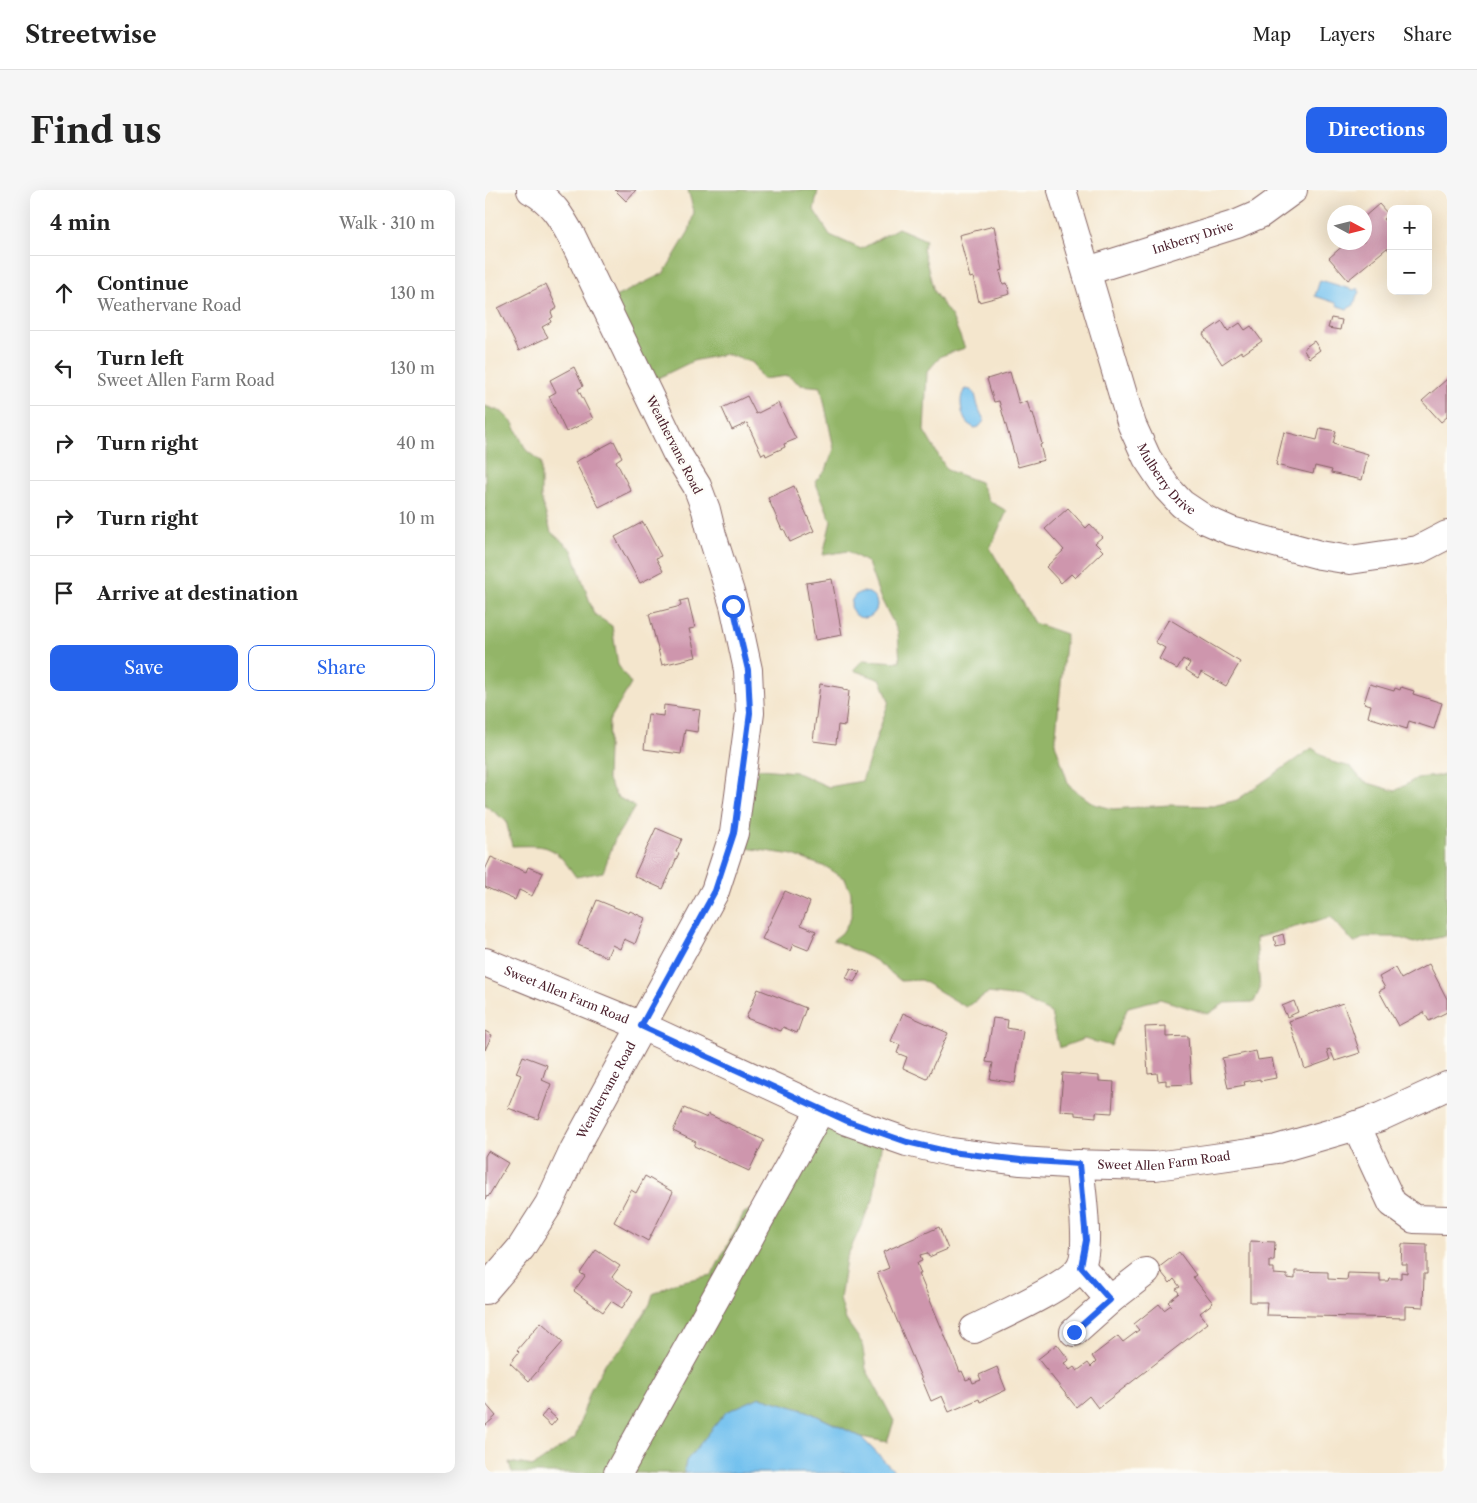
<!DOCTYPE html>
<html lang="en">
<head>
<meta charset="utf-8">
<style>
  :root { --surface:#fff; --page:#f6f6f6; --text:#222; --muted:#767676; --line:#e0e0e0; --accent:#2563eb }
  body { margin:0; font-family:"Libre Caslon Text",serif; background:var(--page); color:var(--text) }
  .controls { position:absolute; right:15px; top:15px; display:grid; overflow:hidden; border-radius:10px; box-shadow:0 5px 20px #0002 }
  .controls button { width:45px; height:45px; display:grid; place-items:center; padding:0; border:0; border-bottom:1px solid var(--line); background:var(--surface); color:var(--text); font:25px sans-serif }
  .compass { position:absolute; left:842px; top:15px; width:45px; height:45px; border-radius:50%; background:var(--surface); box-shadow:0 5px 20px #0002; rotate:97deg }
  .stop { position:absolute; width:15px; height:15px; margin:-11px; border:4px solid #2563eb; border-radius:50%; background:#fff }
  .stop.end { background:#2563eb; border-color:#fff; box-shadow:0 1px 5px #0008 }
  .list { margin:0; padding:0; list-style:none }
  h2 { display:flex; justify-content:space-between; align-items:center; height:65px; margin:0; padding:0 20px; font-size:21px }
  h2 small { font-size:16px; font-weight:400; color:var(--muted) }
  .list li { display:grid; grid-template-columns:32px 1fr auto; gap:15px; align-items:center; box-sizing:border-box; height:75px; padding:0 20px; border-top:1px solid var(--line) }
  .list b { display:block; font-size:19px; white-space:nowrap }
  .list p { margin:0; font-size:16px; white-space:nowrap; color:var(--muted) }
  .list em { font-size:16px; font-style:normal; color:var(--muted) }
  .actions { display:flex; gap:10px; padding:15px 20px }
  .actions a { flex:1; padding:11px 0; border:1px solid var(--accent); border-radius:10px; text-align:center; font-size:18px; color:var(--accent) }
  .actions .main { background:var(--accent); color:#fff }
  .icon { flex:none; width:28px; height:28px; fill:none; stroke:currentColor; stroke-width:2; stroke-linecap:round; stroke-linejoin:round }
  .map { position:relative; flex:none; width:962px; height:1283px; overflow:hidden; border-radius:10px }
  header { display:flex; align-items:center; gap:30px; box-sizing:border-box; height:70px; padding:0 25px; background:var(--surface); border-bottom:1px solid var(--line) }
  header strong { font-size:24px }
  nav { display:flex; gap:28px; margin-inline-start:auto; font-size:18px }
  .intro { display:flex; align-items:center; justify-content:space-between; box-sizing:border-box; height:120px; padding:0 30px }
  h1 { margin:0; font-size:35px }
  .button { padding:12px 22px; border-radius:10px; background:var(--accent); color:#fff; font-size:18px; font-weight:700 }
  main { display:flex; gap:30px; padding:0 30px }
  aside { flex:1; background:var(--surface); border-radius:10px; box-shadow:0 5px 20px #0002 }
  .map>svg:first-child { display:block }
</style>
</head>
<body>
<header>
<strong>Streetwise</strong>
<nav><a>Map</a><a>Layers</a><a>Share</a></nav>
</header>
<div class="intro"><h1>Find us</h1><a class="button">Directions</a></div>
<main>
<aside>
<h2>4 min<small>Walk · 310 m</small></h2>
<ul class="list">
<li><svg class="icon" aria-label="ahead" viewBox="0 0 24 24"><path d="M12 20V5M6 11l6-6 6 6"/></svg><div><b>Continue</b><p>Weathervane Road</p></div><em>130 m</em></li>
<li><svg class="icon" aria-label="left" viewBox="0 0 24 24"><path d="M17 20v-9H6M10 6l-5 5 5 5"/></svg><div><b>Turn left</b><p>Sweet Allen Farm Road</p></div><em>130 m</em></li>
<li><svg class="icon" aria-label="right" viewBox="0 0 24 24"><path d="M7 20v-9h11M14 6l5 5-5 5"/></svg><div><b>Turn right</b></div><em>40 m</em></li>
<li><svg class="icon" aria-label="right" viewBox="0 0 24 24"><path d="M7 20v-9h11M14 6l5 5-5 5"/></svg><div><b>Turn right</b></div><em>10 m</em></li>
<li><svg class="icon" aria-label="arrive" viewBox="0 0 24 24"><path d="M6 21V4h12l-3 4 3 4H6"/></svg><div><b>Arrive at destination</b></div></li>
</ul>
<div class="actions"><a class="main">Save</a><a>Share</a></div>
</aside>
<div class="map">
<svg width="962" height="1283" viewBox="0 0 962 1283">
  <rect width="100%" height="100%" fill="#fdfcf7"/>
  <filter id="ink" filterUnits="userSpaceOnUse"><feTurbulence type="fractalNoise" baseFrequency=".02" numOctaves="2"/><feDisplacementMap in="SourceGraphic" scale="10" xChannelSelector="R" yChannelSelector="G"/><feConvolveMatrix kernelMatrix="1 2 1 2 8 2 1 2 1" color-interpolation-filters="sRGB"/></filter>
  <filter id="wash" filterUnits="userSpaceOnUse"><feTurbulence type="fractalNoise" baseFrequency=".0096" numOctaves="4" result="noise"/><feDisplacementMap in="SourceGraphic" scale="20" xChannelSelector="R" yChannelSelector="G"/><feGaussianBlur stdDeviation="1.12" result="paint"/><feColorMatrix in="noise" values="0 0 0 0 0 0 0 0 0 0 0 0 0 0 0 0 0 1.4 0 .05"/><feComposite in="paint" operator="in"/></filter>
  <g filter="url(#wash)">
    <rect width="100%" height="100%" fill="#f4e6cd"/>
    <path fill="#93b568" stroke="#6e6a4a" d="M 203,0 L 333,0 L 329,20 L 345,45 L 376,59 L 413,38 L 441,50 L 438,59 L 449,102 L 467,127 L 480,158 L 456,166 L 442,182 L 439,241 L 462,280 L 495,292 L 504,311 L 522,321 L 505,358 L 549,433 L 581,444 L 570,553 L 584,596 L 609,614 L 628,619 L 684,615 L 728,616 L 752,610 L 827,558 L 847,572 L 866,577 L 875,588 L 883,593 L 910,601 L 932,588 L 962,585 L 961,746 L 929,753 L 913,747 L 880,747 L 869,753 L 846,727 L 771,748 L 775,799 L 769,812 L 740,813 L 723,824 L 675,809 L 643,817 L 626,856 L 599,849 L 574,858 L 566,823 L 534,807 L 503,803 L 481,817 L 436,790 L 416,791 L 390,770 L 348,750 L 357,743 L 366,728 L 366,703 L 360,689 L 343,678 L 308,665 L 254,657 L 264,578 L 310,582 L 344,597 L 377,591 L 404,511 L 396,490 L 368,480 L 378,470 L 415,472 L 413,442 L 395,407 L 383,373 L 363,361 L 338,365 L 346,331 L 330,291 L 341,280 L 349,259 L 336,197 L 316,195 L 303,186 L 277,189 L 268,173 L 241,164 L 208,171 L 165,192 L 124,110 L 179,83 L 204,41 L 209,22 Z
      M 0,216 L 17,222 L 28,233 L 41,260 L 56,272 L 56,308 L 66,342 L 87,360 L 109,424 L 127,436 L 133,475 L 146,494 L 124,531 L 122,588 L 131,606 L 150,617 L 130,649 L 118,682 L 91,687 C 68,655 66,655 27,656 L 21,631 L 0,615 Z
      M 333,918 L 398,944 L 388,1010 L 361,1069 L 355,1109 L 361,1130 L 377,1153 L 381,1179 L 409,1231 L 402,1252 L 376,1247 L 322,1221 L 201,1271 L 199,1283 L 27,1283 L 24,1272 L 49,1276 L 90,1248 L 106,1199 L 121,1172 L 138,1157 L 165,1114 L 168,1104 L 189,1093 L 227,1085 L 259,1023 L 271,1017 Z"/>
    <path fill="#73c1ee" stroke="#5e708c" d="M 835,90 L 869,100 L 873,98 L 875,103 L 872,105 L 869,115 L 862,119 L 853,116 L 851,113 L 830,106 Z
      M 481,199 C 493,200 490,210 494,219 C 495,223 498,226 499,231 L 494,237 L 490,238 C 486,236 482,234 480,230 C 476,222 473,205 481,199 Z
      M366 415a13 13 0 1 1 26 0a13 13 0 1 1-26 0Z
      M 275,1207 L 322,1221 L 376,1247 L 411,1283 L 199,1283 L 201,1271 L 241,1222 Z"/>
    <g id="blocks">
      <path fill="#ce96ad" d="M 130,0 L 151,0 L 141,11 Z
        M 894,14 L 903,24 L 898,29 L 906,38 L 906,63 L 902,58 L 863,90 L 844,68 L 862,52 L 879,52 L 879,27 Z
        M 509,36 L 518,80 L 515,81 L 518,94 L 522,93 L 525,104 L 494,112 L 488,87 L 485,88 L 474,45 Z
        M 61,94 L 72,118 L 66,122 L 68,127 L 65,129 L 66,132 L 57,137 L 63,147 L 34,161 L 13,118 Z
        M 846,128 L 857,130 L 855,140 L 843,138 Z
        M 737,131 L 743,141 L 755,133 L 760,140 L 766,136 L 777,151 L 758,164 L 756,161 L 737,174 L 718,144 Z
        M 829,151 L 835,160 L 824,168 L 818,159 Z
        M 89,177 L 98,196 L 93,199 L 108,229 L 81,242 L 64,206 L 71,202 L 65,190 Z
        M 525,182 L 534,214 L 542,211 L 546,224 L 548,223 L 557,254 L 555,255 L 559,270 L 533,277 L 514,211 L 509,212 L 502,189 Z
        M 962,189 L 962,227 L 956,232 L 937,211 Z
        M 262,206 L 271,224 L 293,213 L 311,249 L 299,254 L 300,257 L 281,266 L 280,263 L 277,265 L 262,233 L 247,240 L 237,218 Z
        M 835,238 L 851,241 L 848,254 L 883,264 L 877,290 L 846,283 L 847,280 L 830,276 L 828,284 L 791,275 L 799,242 L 832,250 Z
        M 129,251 L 137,267 L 131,271 L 146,301 L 114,317 L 90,272 Z
        M 309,296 L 329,341 L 305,352 L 299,339 L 297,340 L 283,308 Z
        M 583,318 L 601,338 L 605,334 L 617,347 L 610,353 L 618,361 L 590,388 L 586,384 L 576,393 L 561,377 L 579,360 L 560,339 Z
        M 158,332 L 176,366 L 171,368 L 178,381 L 155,393 L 130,347 Z
        M 347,389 L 357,445 L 330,450 L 321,393 Z
        M 203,409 L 210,438 L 204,439 L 211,467 L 177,475 L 164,424 L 196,416 L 195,411 Z
        M 684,429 L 755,472 L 741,496 L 716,482 L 713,488 L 701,480 L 705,473 L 698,469 L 692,479 L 674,469 L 680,458 L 670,452 Z
        M 335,494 L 358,498 L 358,500 L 364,501 L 360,536 L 353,535 L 351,554 L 328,551 Z
        M 885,494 L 909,501 L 910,498 L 915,500 L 916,497 L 929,501 L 928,504 L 957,513 L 949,539 L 924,531 L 922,539 L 883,527 L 886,515 L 879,513 Z
        M 179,515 L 215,520 L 212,542 L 200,540 L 196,564 L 159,559 L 163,524 L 178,526 Z
        M 171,638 L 197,649 L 191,662 L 194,663 L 178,699 L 149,686 Z
        M 6,667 L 41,682 L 43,677 L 58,683 L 47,706 L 34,700 L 30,710 L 0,697 L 0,680 Z
        M 300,701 L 325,712 L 316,735 L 331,741 L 323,760 L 308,754 L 305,761 L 277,749 Z
        M 112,710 L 144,723 L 145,721 L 160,728 L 150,754 L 139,749 L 135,759 L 127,755 L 122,767 L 93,755 Z
        M 798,744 L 800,754 L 791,756 L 789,747 Z
        M 944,774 L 962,809 L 962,822 L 944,831 L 939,822 L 913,836 L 894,801 L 900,798 L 894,787 L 910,778 L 916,789 Z
        M 366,778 L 375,782 L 369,792 L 361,788 Z
        M 273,799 L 321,818 L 312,843 L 298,837 L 296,841 L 261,828 Z
        M 809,811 L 813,822 L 802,827 L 797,816 Z
        M 858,813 L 875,863 L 850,871 L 845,859 L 842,860 L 845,870 L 820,879 L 804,831 Z
        M 418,823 L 463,843 L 442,889 L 418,878 L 422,867 L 412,863 L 415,855 L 406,851 Z
        M 508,828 L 523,830 L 522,838 L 538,841 L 530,893 L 505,889 L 508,873 L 501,872 Z
        M 681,836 L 681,847 L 703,846 L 706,894 L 681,895 L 681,890 L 673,891 L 672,883 L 663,884 L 660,837 Z
        M 0,841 L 7,845 L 0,860 Z
        M 771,861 L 773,870 L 787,868 L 791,888 L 775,891 L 775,889 L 759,892 L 760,895 L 743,898 L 737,868 Z
        M 38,866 L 62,875 L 57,890 L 66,894 L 53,929 L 23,918 L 36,885 L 31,883 Z
        M 578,883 L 614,886 L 614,891 L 629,892 L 627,923 L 611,922 L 611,927 L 590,925 L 590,922 L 575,921 Z
        M 199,918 L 222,928 L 223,924 L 279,950 L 264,981 L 209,956 L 211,952 L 188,941 Z
        M 3,961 L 23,973 L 3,1007 L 2,1006 L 0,1010 L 0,966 Z
        M 160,986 L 188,1002 L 163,1051 L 129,1032 L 146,1000 L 151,1003 Z
        M 454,1037 L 463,1059 L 444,1067 L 442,1063 L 435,1065 L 437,1071 L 432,1073 L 436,1084 L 434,1084 L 475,1182 L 477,1181 L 481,1190 L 486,1188 L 488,1193 L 496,1190 L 494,1185 L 512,1177 L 521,1200 L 495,1212 L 494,1209 L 464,1222 L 457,1206 L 446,1211 L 392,1083 L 404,1078 L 398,1062 Z
        M 765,1051 L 790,1052 L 789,1071 L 784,1071 L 784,1078 L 789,1078 L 789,1084 L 802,1085 L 802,1088 L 810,1089 L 810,1081 L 843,1082 L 843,1089 L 862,1090 L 863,1083 L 895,1084 L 895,1091 L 903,1091 L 904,1088 L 916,1088 L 916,1082 L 922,1083 L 922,1074 L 916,1074 L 917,1054 L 942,1055 L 942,1084 L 939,1084 L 938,1117 L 920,1116 L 920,1128 L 781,1125 L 782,1112 L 765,1112 Z
        M 111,1060 L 135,1076 L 127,1087 L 148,1102 L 137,1118 L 126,1111 L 118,1122 L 89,1101 L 100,1086 L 95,1083 Z
        M 694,1062 L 711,1085 L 708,1087 L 728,1113 L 715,1123 L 723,1133 L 613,1218 L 604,1206 L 591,1217 L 553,1169 L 572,1154 L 584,1170 L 579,1173 L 585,1180 L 589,1177 L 592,1181 L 603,1173 L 606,1177 L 611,1172 L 607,1166 L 633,1146 L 638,1152 L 654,1140 L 649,1134 L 674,1114 L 679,1120 L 686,1115 L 683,1112 L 694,1103 L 691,1099 L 695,1097 L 689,1089 L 685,1093 L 673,1078 Z
        M 56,1132 L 78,1152 L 44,1191 L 25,1173 L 34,1162 L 32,1160 Z
        M 0,1213 L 11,1226 L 0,1236 Z
        M 62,1220 L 72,1229 L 66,1236 L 56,1227 Z"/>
    </g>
  </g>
  <g filter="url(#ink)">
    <use href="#blocks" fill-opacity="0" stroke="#866564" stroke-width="1"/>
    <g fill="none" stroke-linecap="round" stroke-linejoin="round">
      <g stroke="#866564" stroke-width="30">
        <g id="minor">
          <path id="s1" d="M 577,0 L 647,235 L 662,268 L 682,298 L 697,314 L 721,330 L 746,341 L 835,365 L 865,370 L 933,360 L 962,345"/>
          <path id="s2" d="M 602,81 L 752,34 L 775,24 L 808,0"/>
          <path id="s3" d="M 0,772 L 157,836 L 362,931 L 422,952 L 465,962 L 536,971 L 582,974 L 670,976 L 708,971 L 792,959 L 861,939 L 895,927 L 962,896"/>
          <path d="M 871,935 L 907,1013 L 929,1029 L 962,1030"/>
          <path d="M 596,1077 L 625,1110 L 661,1082"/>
          <path id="s4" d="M 0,1100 L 36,1058 L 64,1014 L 89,960 L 230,701 L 249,643 L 265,523 L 263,480 L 249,415 L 227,345 L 221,320 L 212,296 L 191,262 L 87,47 C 76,27 67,11 46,0"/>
          <path d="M 489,1139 C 511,1128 584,1096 595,1077 C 606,1060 596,996 594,974"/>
          <path d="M 589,1142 L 625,1110"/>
          <path d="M 133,1283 L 336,919"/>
        </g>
      </g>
      <use href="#minor" stroke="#fff" stroke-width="28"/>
    </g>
  </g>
  <g fill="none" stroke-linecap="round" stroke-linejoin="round" filter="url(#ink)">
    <path stroke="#2563eb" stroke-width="6" d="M 248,416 L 263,480 L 265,523 L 249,643 L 230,701 L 156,836 L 362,931 L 422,952 L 465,962 L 536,970 L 594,974 L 601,1050 L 596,1077 L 625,1110 L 589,1142"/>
  </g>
  <g text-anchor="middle" stroke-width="4.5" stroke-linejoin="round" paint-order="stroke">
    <g font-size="12" fill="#4a1f2b" stroke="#fdfcf7">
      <text dy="4" stroke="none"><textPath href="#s2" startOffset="111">Inkberry Drive</textPath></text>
      <text transform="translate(189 255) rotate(63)" y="4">Weathervane Road</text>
      <text dy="4" stroke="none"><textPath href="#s1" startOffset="310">Mulberry Drive</textPath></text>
      <text dy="4" stroke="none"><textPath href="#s3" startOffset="88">Sweet Allen Farm Road</textPath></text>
      <text dy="4" stroke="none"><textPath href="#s4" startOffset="235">Weathervane Road</textPath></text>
      <text dy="4" stroke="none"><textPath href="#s3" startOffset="718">Sweet Allen Farm Road</textPath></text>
    </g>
  </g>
</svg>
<div class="controls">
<button>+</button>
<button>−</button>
</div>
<svg class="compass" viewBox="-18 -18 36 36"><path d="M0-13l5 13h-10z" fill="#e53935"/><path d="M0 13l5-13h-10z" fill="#767676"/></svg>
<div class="stop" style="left:248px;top:416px"></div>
<div class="stop end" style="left:589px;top:1142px"></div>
</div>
</main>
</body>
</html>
